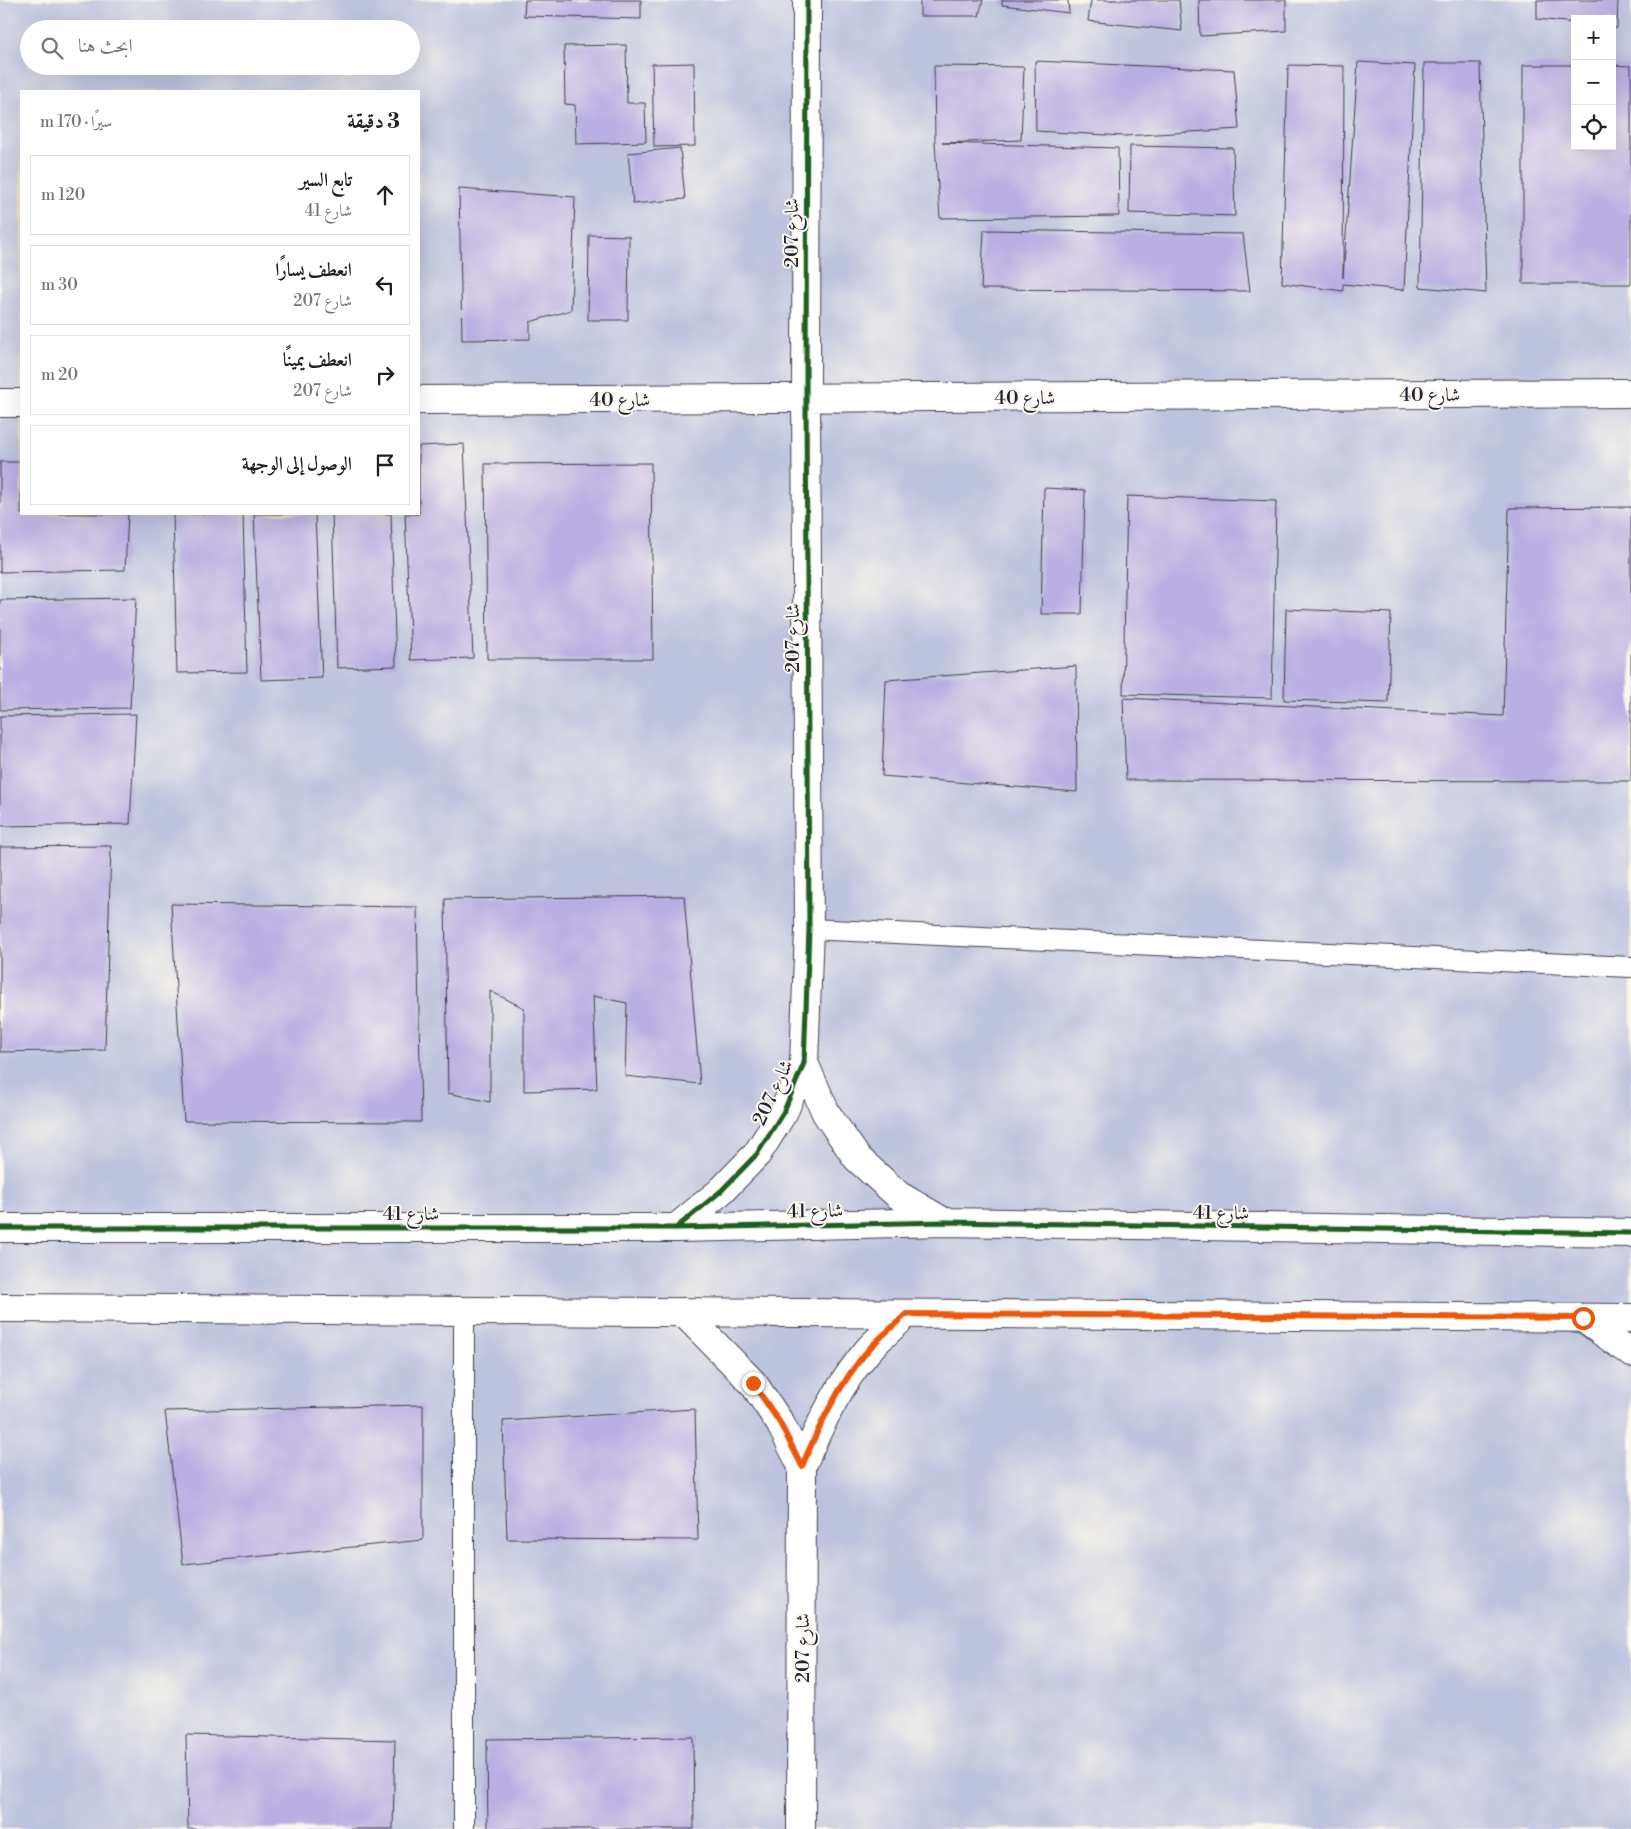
<!DOCTYPE html>
<html lang="ar">
<head>
<meta charset="utf-8">
<style>
  :root { --surface:#fff; --page:#f2f2f2; --text:#202124; --muted:#757577; --line:#e0e0e0 }
  body { margin:0; font-family:"Libre Bodoni",Amiri,serif; background:var(--page); color:var(--text); direction:rtl }
  .controls { position:absolute; right:15px; top:15px; display:grid; overflow:hidden; border-radius:0px; box-shadow:0 5px 20px #0002 }
  .controls button { width:45px; height:45px; display:grid; place-items:center; padding:0; border:0; border-bottom:1px solid var(--line); background:var(--surface); color:var(--text); font:25px sans-serif }
  .stop { position:absolute; width:15px; height:15px; margin:-11px; border:4px solid #ea580c; border-radius:50%; background:#fff }
  .stop.end { background:#ea580c; border-color:#fff; box-shadow:0 1px 5px #0008 }
  .list { margin:0; padding:0; list-style:none }
  h2 { display:flex; justify-content:space-between; align-items:center; height:65px; margin:0; padding:0 20px; font-size:21px }
  h2 small { font-size:16px; font-weight:400; color:var(--muted) }
  .list li { display:grid; grid-template-columns:32px 1fr auto; gap:15px; align-items:center; box-sizing:border-box; height:80px; margin:0 10px 10px; padding:0 10px; border:1px solid var(--line); border-radius:0px }
  .list b { display:block; font-size:19px; white-space:nowrap }
  .list p { margin:0; font-size:16px; white-space:nowrap; color:var(--muted) }
  .list em { font-size:16px; font-style:normal; color:var(--muted) }
  .icon { flex:none; width:28px; height:28px; fill:none; stroke:currentColor; stroke-width:2; stroke-linecap:round; stroke-linejoin:round }
  .map { position:relative; flex:none; width:1631px; height:1829px; overflow:hidden; direction:ltr }
  .search { position:absolute; background:var(--surface); box-shadow:0 5px 20px #0002; left:20px; top:20px; width:400px; height:55px; display:flex; align-items:center; gap:12px; box-sizing:border-box; padding:0 18px; border-radius:28px; color:var(--muted); font-size:19px }
  .panel { position:absolute; background:var(--surface); box-shadow:0 5px 20px #0002; left:20px; top:90px; width:400px; height:425px; border-radius:0px; direction:rtl }
  .map>svg:first-child { display:block }
</style>
</head>
<body>
<div class="map">
<svg width="1631" height="1829" viewBox="0 0 1631 1829">
  <rect width="100%" height="100%" fill="#fbf7ec"/>
  <filter id="ink" filterUnits="userSpaceOnUse"><feTurbulence type="fractalNoise" baseFrequency=".02" numOctaves="2"/><feDisplacementMap in="SourceGraphic" scale="10" xChannelSelector="R" yChannelSelector="G"/><feConvolveMatrix kernelMatrix="1 2 1 2 8 2 1 2 1" color-interpolation-filters="sRGB"/></filter>
  <filter id="wash" filterUnits="userSpaceOnUse"><feTurbulence type="fractalNoise" baseFrequency=".0096" numOctaves="4" result="noise"/><feDisplacementMap in="SourceGraphic" scale="20" xChannelSelector="R" yChannelSelector="G"/><feGaussianBlur stdDeviation="1.12" result="paint"/><feColorMatrix in="noise" values="0 0 0 0 0 0 0 0 0 0 0 0 0 0 0 0 0 1.4 0 .05"/><feComposite in="paint" operator="in"/></filter>
  <g filter="url(#wash)">
    <rect width="100%" height="100%" fill="#eadfbb"/>
    <path fill="#bdc3de" fill-rule="evenodd" d="M 0,0 L 1631,0 L 1631,1829 L 0,1829 ZM 1575,19 L 1612,19 L 1612,146 L 1575,146 ZM 29,29 L 411,29 L 411,66 L 29,66 ZM 21,91 L 419,91 L 419,514 L 21,514 Z"/>
    <g id="blocks">
      <path fill="#baafe2" d="M 525,0 L 641,0 L 641,19 L 524,16 Z
        M 920,0 L 983,0 L 979,16 L 920,16 Z
        M 1002,0 L 1068,0 L 1069,13 L 1002,5 Z
        M 1091,0 L 1179,0 L 1182,31 L 1088,21 Z
        M 1199,0 L 1286,0 L 1286,31 L 1200,36 Z
        M 1537,0 L 1618,0 L 1617,28 L 1612,28 L 1612,19 L 1575,19 L 1575,23 L 1537,19 Z
        M 626,45 L 627,103 L 645,103 L 646,142 L 576,144 L 575,105 L 565,104 L 564,46 Z
        M 1035,61 L 1234,70 L 1239,129 L 1124,136 L 1036,131 Z
        M 1358,62 L 1415,65 L 1404,290 L 1343,284 L 1343,291 L 1282,283 L 1288,65 L 1344,66 L 1343,278 Z
        M 694,63 L 695,146 L 654,147 L 652,64 Z
        M 1424,63 L 1480,63 L 1486,293 L 1420,287 Z
        M 1523,65 L 1575,65 L 1575,146 L 1612,146 L 1612,65 L 1631,66 L 1631,284 L 1523,284 Z
        M 934,66 L 1024,67 L 1021,140 L 942,143 L 1118,148 L 1119,216 L 940,218 L 935,143 Z
        M 1130,146 L 1233,148 L 1235,216 L 1129,213 Z
        M 680,148 L 685,199 L 633,204 L 628,153 Z
        M 459,189 L 575,197 L 571,310 L 530,322 L 530,339 L 462,340 Z
        M 984,230 L 1243,234 L 1250,291 L 981,289 Z
        M 589,235 L 629,236 L 628,320 L 588,320 Z
        M 464,444 L 473,658 L 411,660 L 405,514 L 419,514 L 419,446 Z
        M 0,462 L 21,462 L 21,514 L 128,514 L 125,570 L 0,572 Z
        M 651,463 L 653,659 L 487,659 L 485,464 Z
        M 1044,488 L 1085,490 L 1082,614 L 1041,614 Z
        M 1127,496 L 1276,501 L 1272,698 L 1123,694 Z
        M 1631,507 L 1631,781 L 1126,780 L 1123,698 L 1503,716 L 1509,508 Z
        M 173,514 L 243,514 L 247,672 L 177,673 Z
        M 254,514 L 315,514 L 322,678 L 261,680 Z
        M 332,514 L 391,514 L 396,666 L 337,668 Z
        M 136,598 L 130,708 L 0,710 L 0,600 Z
        M 1286,609 L 1391,613 L 1388,703 L 1284,700 Z
        M 1076,666 L 1077,792 L 882,776 L 886,680 Z
        M 136,714 L 130,824 L 0,826 L 0,716 Z
        M 111,846 L 105,1050 L 0,1052 L 0,847 Z
        M 684,896 L 700,1084 L 625,1076 L 627,1003 L 593,996 L 597,1089 L 524,1091 L 524,1008 L 490,991 L 490,1102 L 448,1093 L 445,899 Z
        M 171,904 L 417,907 L 421,1122 L 184,1121 Z
        M 423,1405 L 423,1540 L 183,1564 L 165,1411 Z
        M 695,1409 L 698,1540 L 507,1539 L 503,1421 Z
        M 186,1735 L 395,1740 L 393,1829 L 188,1829 Z
        M 693,1737 L 694,1829 L 488,1829 L 487,1739 Z"/>
    </g>
  </g>
  <g filter="url(#ink)">
    <use href="#blocks" fill-opacity="0" stroke="#403e4e" stroke-width="1"/>
    <g fill="none" stroke-linecap="round" stroke-linejoin="round">
      <g stroke="#403e4e" stroke-width="22">
        <path id="service" d="M 809,929 L 1631,967
          M 464,1311 L 464,1829"/>
      </g>
      <g stroke="#403e4e" stroke-width="30">
        <path id="minor" d="M 419,400 L 1631,393
          M 0,403 L 21,403
          M 804,1063 L 826,1113 L 857,1158 L 898,1195 L 944,1222
          M 0,1228 L 676,1228 L 945,1222 L 1631,1233
          M 676,1228 L 721,1191 L 757,1154 L 784,1111 L 804,1063 L 809,929 L 806,398 L 807,0
          M 0,1308 L 1631,1318
          M 683,1312 L 753,1383 L 780,1423 L 802,1466
          M 1583,1318 L 1631,1353
          M 801,1829 L 802,1466 C 820,1424 839,1384 869,1349 C 880,1337 894,1326 906,1314"/>
      </g>
      <use href="#service" stroke="#fff" stroke-width="20"/>
      <use href="#minor" stroke="#fff" stroke-width="28"/>
      <g stroke="#fbf7ec" stroke-width="8">
        <path id="cycleway" d="M 0,1228 L 676,1228 L 945,1222 L 1631,1233
          M 676,1228 L 721,1191 L 757,1154 L 784,1111 L 804,1063 L 809,929 L 806,398 L 807,0"/>
      </g>
      <use href="#cycleway" stroke="#1b5e20" stroke-width="5"/>
    </g>
  </g>
  <g fill="none" stroke-linecap="round" stroke-linejoin="round" filter="url(#ink)">
    <path stroke="#ea580c" stroke-width="6" d="M 753,1383 L 780,1423 L 802,1466 C 820,1424 839,1384 869,1349 C 880,1337 894,1326 906,1314 L 1583,1318"/>
  </g>
  <g text-anchor="middle" stroke-width="4" stroke-linejoin="round" paint-order="stroke">
    <g font-size="19" fill="#22223b" stroke="#fbf7ec">
      <text transform="translate(791 233) rotate(-90)" y="7">شارع 207</text>
      <text x="1430" y="401">شارع 40</text>
      <text x="1025" y="404">شارع 40</text>
      <text x="620" y="406">شارع 40</text>
      <text transform="translate(792 638) rotate(-90)" y="7">شارع 207</text>
      <text transform="translate(772 1092) rotate(-65)" y="7">شارع 207</text>
      <text transform="translate(815 1210) rotate(-1)" y="7">شارع 41</text>
      <text transform="translate(1221 1212) rotate(1)" y="7">شارع 41</text>
      <text x="411" y="1220">شارع 41</text>
      <text transform="translate(802 1648) rotate(-90)" y="7">شارع 207</text>
    </g>
  </g>
</svg>
<div class="controls">
<button>+</button>
<button>−</button>
<button><svg class="icon" aria-label="locate" viewBox="0 0 24 24"><circle cx="12" cy="12" r="6"/><path d="M12 2v4M12 18v4M2 12h4M18 12h4"/></svg></button>
</div>
<div class="stop" style="left:1583px;top:1318px"></div>
<div class="stop end" style="left:753px;top:1383px"></div>
<div class="search"><svg class="icon" aria-label="search" viewBox="0 0 24 24"><circle cx="10" cy="10" r="6"/><path d="M15 15l6 6"/></svg>ابحث هنا</div>
<section class="panel">
<h2>3 دقيقة<small>سيرًا · 170 m</small></h2>
<ul class="list">
<li><svg class="icon" aria-label="ahead" viewBox="0 0 24 24"><path d="M12 20V5M6 11l6-6 6 6"/></svg><div><b>تابع السير</b><p>شارع 41</p></div><em>120 m</em></li>
<li><svg class="icon" aria-label="left" viewBox="0 0 24 24"><path d="M17 20v-9H6M10 6l-5 5 5 5"/></svg><div><b>انعطف يسارًا</b><p>شارع 207</p></div><em>30 m</em></li>
<li><svg class="icon" aria-label="right" viewBox="0 0 24 24"><path d="M7 20v-9h11M14 6l5 5-5 5"/></svg><div><b>انعطف يمينًا</b><p>شارع 207</p></div><em>20 m</em></li>
<li><svg class="icon" aria-label="arrive" viewBox="0 0 24 24"><path d="M6 21V4h12l-3 4 3 4H6"/></svg><div><b>الوصول إلى الوجهة</b></div></li>
</ul>
</section>
</div>
</body>
</html>
